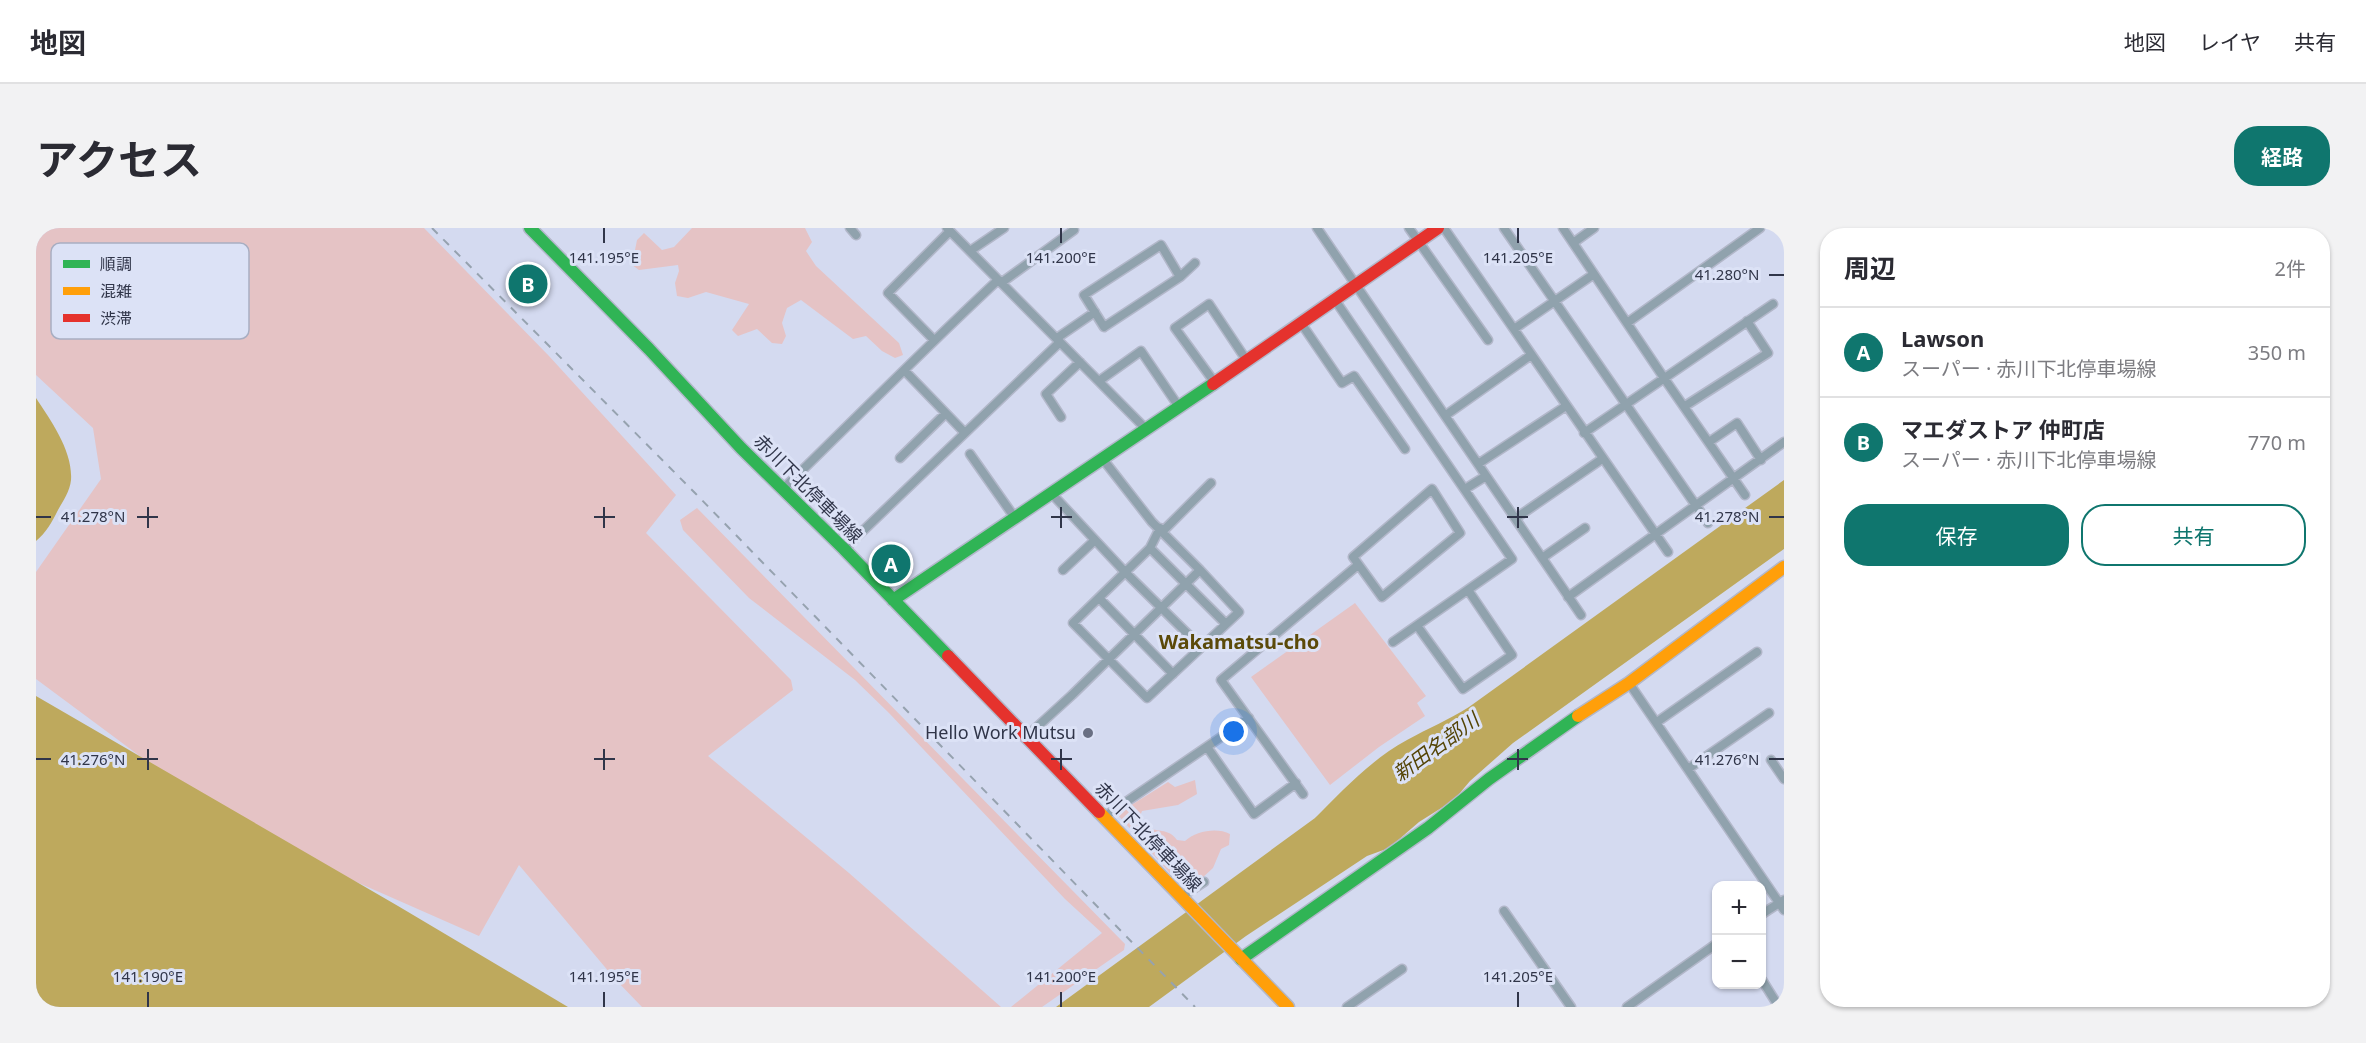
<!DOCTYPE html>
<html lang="ja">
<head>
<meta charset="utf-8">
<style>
  :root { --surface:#fff; --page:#f2f2f3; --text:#2b2b33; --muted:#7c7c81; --line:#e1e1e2; --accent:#0f766e }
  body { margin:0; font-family:"Noto Sans","Noto Sans JP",sans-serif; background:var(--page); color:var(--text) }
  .controls { position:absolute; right:18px; bottom:18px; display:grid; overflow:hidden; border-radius:12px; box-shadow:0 2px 4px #0004 }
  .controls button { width:54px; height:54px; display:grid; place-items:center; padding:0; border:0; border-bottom:2px solid var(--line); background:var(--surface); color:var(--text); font:30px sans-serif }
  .you { position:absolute; left:1198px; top:504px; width:21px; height:21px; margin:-15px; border:4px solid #fff; border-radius:50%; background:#1a73e8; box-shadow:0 0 0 9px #1a73e833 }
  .badge { display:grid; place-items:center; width:39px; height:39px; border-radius:50%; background:var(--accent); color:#fff; font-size:20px; font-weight:700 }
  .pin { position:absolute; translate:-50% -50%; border:3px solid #fff; box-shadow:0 2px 6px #0006 }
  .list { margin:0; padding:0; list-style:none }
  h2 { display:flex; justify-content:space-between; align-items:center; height:78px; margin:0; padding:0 24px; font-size:26px }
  h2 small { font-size:20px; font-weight:400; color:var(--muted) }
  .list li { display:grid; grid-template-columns:39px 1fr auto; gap:18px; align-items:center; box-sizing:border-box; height:90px; padding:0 24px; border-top:2px solid var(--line) }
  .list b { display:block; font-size:22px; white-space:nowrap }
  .list p { margin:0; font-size:20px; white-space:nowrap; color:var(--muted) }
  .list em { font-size:20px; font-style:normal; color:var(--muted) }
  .actions { display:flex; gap:12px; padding:18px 24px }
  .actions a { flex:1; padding:14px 0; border:2px solid var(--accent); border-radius:24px; text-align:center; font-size:21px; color:var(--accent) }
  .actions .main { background:var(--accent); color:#fff }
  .map { position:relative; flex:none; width:1748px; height:779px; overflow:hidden; border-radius:24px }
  header { display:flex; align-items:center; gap:36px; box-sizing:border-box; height:84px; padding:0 30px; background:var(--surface); border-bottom:2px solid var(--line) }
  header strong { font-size:28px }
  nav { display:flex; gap:33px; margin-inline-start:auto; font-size:21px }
  .intro { display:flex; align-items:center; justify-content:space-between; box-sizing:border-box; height:144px; padding:0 36px }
  h1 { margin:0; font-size:42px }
  .button { padding:15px 27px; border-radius:24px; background:var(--accent); color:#fff; font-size:21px; font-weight:700 }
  main { display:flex; gap:36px; padding:0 36px }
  aside { flex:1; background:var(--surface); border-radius:24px; box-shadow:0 2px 4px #0004 }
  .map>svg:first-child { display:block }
</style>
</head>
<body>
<header>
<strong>地図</strong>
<nav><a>地図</a><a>レイヤ</a><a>共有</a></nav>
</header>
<div class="intro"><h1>アクセス</h1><a class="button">経路</a></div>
<main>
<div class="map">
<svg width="1748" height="779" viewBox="0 0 1748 779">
  <rect width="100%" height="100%" fill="#d4daf0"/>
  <path fill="#e5c3c5" d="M 0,0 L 388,0 L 513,128 L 640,267 L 610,305 L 755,452 L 757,462 L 672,528 L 813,645 L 965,779 L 606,779 L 579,751 L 483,637 L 443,708 L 275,634 L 182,586 L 0,451 L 0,344 L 65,251 L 57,200 L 0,147 Z
    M 656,0 L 769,0 L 776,14 L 770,23 L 780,38 L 863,115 L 867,127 L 859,130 L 846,123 L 830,108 L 817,111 L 765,72 L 751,80 L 746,95 L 750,108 L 746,116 L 736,115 L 721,101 L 702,108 L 696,102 L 713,76 L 670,64 L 652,70 L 641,68 L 639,55 L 643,43 L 642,37 L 603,42 L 596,37 L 601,12 L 608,5 L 626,22 L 638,19 Z
    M 661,280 L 1089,716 L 1088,722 L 1006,779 L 975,779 L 1066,705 L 1029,671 L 853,485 L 819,452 L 713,370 L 647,302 L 644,292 Z
    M 1319,375 L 1390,468 L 1381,475 L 1389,488 L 1343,519 L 1294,557 L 1215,449 Z
    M 1159,552 L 1161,566 L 1142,577 L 1106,583 L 1103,591 L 1107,599 C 1120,604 1133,600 1141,612 L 1149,613 C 1160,603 1181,599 1194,606 L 1193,617 L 1185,621 L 1177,640 L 1165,651 L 1154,653 L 1139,651 L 1081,586 L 1132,554 L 1139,559 Z"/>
  <path fill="#bea95d" d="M 0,170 C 15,193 37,223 35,252 C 34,263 27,273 22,282 C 16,294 10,305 0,313 Z
    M 1748,252 L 1748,321 L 1477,515 L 1434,553 L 1418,572 L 1383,594 L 1353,620 L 1331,628 L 1210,708 L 1113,779 L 1020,779 L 1279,590 C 1307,562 1336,531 1371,512 C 1393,500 1412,492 1433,479 Z
    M 0,468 L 362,678 L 532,779 L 0,779 Z"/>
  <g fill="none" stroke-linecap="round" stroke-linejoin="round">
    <g stroke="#b2b7c9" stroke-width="11">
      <path id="street" d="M 814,0 L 820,7
        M 911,0 L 1110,201
        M 1281,0 L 1545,387
        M 1373,0 L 1452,112
        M 1408,0 L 1632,324
        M 1468,0 L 1672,295
        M 1527,0 L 1628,150 L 1709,267
        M 1537,15 L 1558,0
        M 934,23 L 968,0
        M 1144,49 L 1125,17 L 1048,67 L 1068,99 L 1144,49 L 1159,35
        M 965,55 L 1038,2
        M 1299,72 L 1476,331 L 1357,414
        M 1265,95 L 1306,155 L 1318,148 L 1369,221
        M 1591,95 L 1724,0
        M 1478,101 L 1558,46
        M 1021,110 L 1059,84
        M 898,112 L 852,65 L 914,3
        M 869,143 L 929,205
        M 1063,153 L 1105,123 L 1143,179
        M 1179,155 L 1139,100 L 1173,76 L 1211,133
        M 1649,178 L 1732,125 L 1711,93
        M 1410,187 L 1495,127
        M 1025,189 L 1010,166 L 1044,134
        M 1548,205 L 1737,76
        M 1673,214 L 1701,195 L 1725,232
        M 934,226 L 979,290
        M 864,230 L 909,186
        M 1442,236 L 1530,178
        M 747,261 C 819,191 889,120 962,52
        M 1396,261 L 1424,305 L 1346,369 L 1317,329 Z
        M 1429,261 L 1450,248
        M 1016,266 L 1089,344 L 1165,419
        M 1480,290 L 1566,231
        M 1127,303 L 1175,255
        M 1114,320 L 1124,300
        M 808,321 L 1024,114
        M 1506,330 L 1549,300
        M 1027,342 L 1059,312
        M 1164,342 L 1203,384 L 1111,470 L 1037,395 L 1114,320 L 1189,395
        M 1532,369 L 1748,214
        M 1063,370 L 1137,446
        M 1382,399 L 1427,461 L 1476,427 L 1432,362
        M 1593,455 L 1748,682
        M 1621,494 L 1721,424
        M 990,509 L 1036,467 L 1164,342 L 1116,294 L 1066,230
        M 1171,519 L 1218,586 L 1260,555
        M 1735,532 L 1748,551
        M 1652,541 L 1733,485
        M 1267,566 L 1185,452 L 1322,337
        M 1068,589 L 1213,490
        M 1145,669 L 1168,654
        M 1468,683 L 1535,779
        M 1726,686 L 1748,672
        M 1726,752 L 1743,779
        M 1311,779 L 1366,741
        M 1591,779 L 1680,716"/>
    </g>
    <g stroke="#b2b7c9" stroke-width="15">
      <path id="fast" d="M 494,0 L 613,121 L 705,220 L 808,321 L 912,428
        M 857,372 L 1177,156
        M 1205,731 L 1392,600 L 1453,551 L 1542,488"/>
    </g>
    <g stroke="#b2b7c9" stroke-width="15">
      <path id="slow" d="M 1542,488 L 1593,455 L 1748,339
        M 1063,584 L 1252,779"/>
    </g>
    <g stroke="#b2b7c9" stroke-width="15">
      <path id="jam" d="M 1177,156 L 1402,0
        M 912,428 L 1063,584"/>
    </g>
    <use href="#street" stroke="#90a2ad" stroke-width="8"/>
    <use href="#fast" stroke="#30b455" stroke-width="12"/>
    <use href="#slow" stroke="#ff9f0a" stroke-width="12"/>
    <use href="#jam" stroke="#e5322d" stroke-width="12"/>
    <path stroke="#96a2af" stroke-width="2" stroke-dasharray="8 8" stroke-linecap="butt" d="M 396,0 L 660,266 L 1159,779"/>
  </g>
  <path fill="none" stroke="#303549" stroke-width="2" d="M 568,0 L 568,15M 1025,0 L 1025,15M 1482,0 L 1482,15M 1733,47 L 1748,47M 112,279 L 112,300M 568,279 L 568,300M 1025,279 L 1025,300M 1482,279 L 1482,300M 0,289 L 15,289M 101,289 L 122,289M 558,289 L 579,289M 1015,289 L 1036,289M 1471,289 L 1492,289M 1733,289 L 1748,289M 112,521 L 112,542M 568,521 L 568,542M 1025,521 L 1025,542M 1482,521 L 1482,542M 0,531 L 15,531M 101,531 L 122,531M 558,531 L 579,531M 1015,531 L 1036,531M 1471,531 L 1492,531M 1733,531 L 1748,531M 112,764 L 112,779M 568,764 L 568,779M 1025,764 L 1025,779M 1482,764 L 1482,779"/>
  <circle fill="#696f83" stroke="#dce2f6" stroke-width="2" cx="1052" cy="505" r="6"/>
  <g text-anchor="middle" stroke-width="6" stroke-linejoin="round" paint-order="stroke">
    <g font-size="18" fill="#303549" stroke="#dce2f6">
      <text transform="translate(772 261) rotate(45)" y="6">赤川下北停車場線</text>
      <text transform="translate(1112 609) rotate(46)" y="6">赤川下北停車場線</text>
    </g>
    <g font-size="18" fill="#303549" stroke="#dce2f6" text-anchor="end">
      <text x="1040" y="511">Hello Work Mutsu</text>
    </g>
    <g font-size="20" font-weight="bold" fill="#5b4a09" stroke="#dce2f6">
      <text x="1203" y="421">Wakamatsu-cho</text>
    </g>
    <g font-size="20" font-style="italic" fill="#544405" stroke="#dce2f6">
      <text transform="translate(1400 519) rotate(-36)" y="7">新田名部川</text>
    </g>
  </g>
  <rect x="15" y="15" width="198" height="96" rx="9" fill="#dce2f6" stroke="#a8aec2" stroke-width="1.5"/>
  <rect x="27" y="32" width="27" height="8" fill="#30b455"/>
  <rect x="27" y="59" width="27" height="8" fill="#ff9f0a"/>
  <rect x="27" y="86" width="27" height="8" fill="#e5322d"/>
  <g font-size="16" fill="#303549">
    <text x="64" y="42">順調</text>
    <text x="64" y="69">混雑</text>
    <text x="64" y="96">渋滞</text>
  </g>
  <g font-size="15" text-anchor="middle" fill="#303549" stroke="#dce2f6" stroke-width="6" stroke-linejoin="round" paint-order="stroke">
    <text x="568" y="35">141.195°E</text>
    <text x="1025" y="35">141.200°E</text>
    <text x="1482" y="35">141.205°E</text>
    <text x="1691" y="52">41.280°N</text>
    <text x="57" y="294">41.278°N</text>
    <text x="1691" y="294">41.278°N</text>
    <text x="57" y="537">41.276°N</text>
    <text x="1691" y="537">41.276°N</text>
    <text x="112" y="754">141.190°E</text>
    <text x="568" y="754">141.195°E</text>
    <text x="1025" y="754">141.200°E</text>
    <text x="1482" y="754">141.205°E</text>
  </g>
</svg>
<div class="controls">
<button>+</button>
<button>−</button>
</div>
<div class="you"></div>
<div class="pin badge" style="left:855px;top:336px">A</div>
<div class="pin badge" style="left:492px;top:56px">B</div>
</div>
<aside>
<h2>周辺<small>2件</small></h2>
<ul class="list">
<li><span class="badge">A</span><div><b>Lawson</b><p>スーパー · 赤川下北停車場線</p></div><em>350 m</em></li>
<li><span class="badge">B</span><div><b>マエダストア 仲町店</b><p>スーパー · 赤川下北停車場線</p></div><em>770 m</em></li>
</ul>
<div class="actions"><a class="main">保存</a><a>共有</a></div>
</aside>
</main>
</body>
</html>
